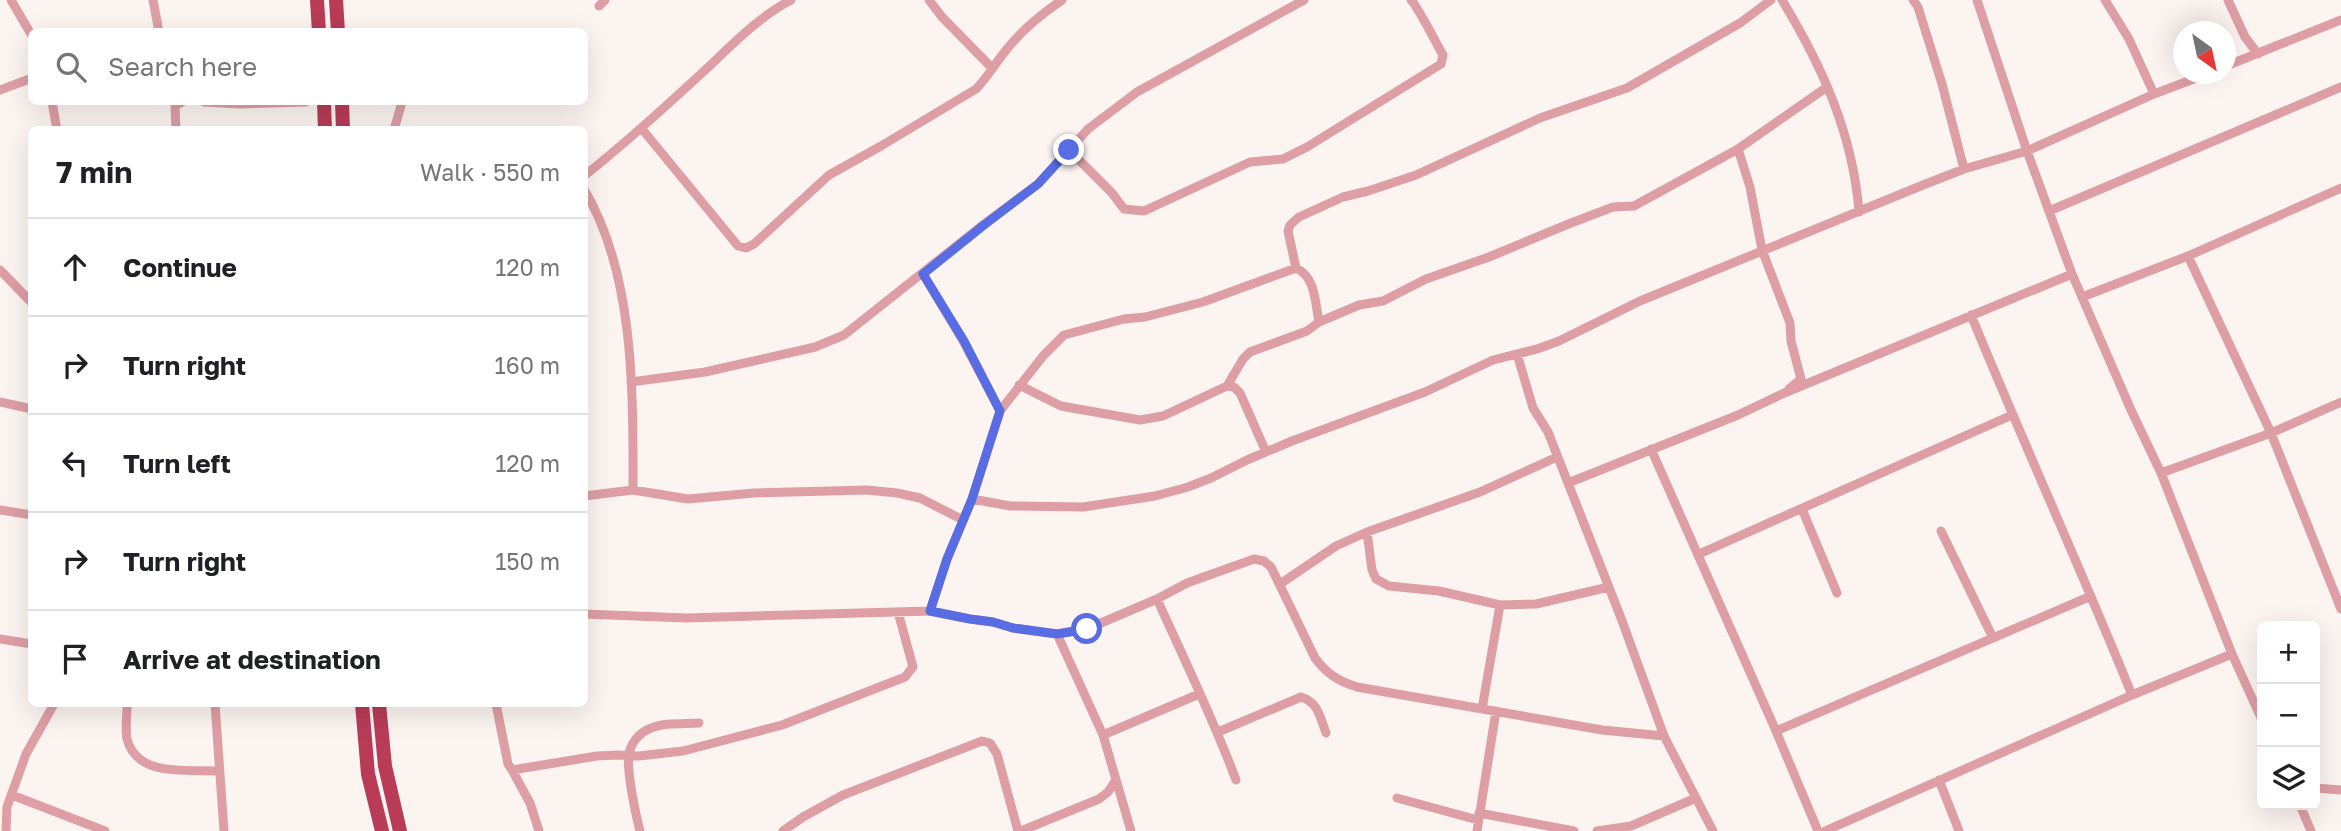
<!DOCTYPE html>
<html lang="en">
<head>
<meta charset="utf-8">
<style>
  :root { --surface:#fff; --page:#f6f6f6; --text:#202124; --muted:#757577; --line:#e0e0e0 }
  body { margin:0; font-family:"Golos Text",sans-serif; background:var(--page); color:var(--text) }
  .controls { position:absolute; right:21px; bottom:21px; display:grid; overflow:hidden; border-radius:10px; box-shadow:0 7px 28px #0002 }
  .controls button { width:63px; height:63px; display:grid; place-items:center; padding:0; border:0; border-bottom:2px solid var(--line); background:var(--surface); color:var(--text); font:35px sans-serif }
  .compass { position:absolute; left:2173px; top:21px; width:63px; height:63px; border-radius:50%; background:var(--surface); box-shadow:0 7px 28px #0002; rotate:147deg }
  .stop { position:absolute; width:21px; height:21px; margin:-16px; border:5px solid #586de4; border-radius:50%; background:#fff }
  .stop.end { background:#586de4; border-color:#fff; box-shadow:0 2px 7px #0008 }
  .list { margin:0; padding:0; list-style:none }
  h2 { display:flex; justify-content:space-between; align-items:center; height:91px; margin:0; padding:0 28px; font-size:30px }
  h2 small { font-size:23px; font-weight:400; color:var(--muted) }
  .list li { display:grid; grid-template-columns:46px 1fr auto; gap:21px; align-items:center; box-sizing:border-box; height:98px; padding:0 28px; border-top:2px solid var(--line) }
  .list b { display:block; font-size:26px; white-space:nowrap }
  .list em { font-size:23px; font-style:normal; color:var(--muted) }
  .icon { flex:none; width:38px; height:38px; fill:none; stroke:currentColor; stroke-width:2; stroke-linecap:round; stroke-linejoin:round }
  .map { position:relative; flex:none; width:2341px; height:831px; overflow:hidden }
  .search { position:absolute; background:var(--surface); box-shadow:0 7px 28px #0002; left:28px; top:28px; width:560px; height:77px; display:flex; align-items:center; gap:18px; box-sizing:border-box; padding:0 24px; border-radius:10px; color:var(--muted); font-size:26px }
  .panel { position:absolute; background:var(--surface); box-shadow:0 7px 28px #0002; left:28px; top:126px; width:560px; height:581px; border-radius:10px }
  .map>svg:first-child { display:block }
</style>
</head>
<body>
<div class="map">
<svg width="2341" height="831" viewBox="0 0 2341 831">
  <rect width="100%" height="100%" fill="#fcf4f1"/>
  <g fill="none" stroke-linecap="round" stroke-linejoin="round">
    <path stroke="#de9ea6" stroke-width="9" d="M 11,0 L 32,36
      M 153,0 L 159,32
      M 929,0 L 942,17 L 992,68
      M 1782,0 C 1822,66 1853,134 1859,212
      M 1913,0 L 1918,7 L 1942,84 L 1964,169
      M 1977,0 L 2027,151 L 2154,94 L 2129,39 L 2105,0
      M 2228,0 L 2245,37 L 2258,54
      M 599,6 L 605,0
      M 2226,66 L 2341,20
      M 0,90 L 32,78
      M 2154,94 L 2207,74
      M 52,102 L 57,130
      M 204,102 L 239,104 L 306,102
      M 642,129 L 738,246 L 746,248 L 754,244 L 829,175 L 881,146 L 976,89 C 988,77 996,62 1007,49 C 1021,31 1043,13 1062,0
      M 176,130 L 175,106 L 182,102
      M 394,130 L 402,102
      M 1738,149 L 1750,187 L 1762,250 L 1790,323 L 1791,341 L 1801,379 L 1789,389
      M 1069,150 L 1112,193 L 1124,209 L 1144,211 L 1250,162 L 1283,159 L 1307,147 L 1441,64 L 1443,55 C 1437,45 1417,5 1411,0
      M 584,176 C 626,143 664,108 703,72 C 730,47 758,17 791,0
      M 584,189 C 635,275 633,392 633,490
      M 2049,211 L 2341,87
      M 2188,256 L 2271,433 L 2341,609
      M 1296,268 L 1288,231 L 1290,225 L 1299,217 L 1343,197 L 1368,191 L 1416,175 L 1540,118 L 1627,88 L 1740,23 L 1771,0
      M 0,270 L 32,303
      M 923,274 L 963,341 L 1000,411
      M 2082,297 L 2188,256 L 2341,188
      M 1971,315 C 2023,442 2080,567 2132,695
      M 1517,354 L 1533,408 L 1548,432 L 1621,618 L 1664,736 L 1713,831
      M 631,382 L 705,372 L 815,347 L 844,335 L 984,224 L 1038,184 L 1088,129 L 1137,92 L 1304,0
      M 1019,385 L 1061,406 L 1140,420 L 1163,416 L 1227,386 L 1234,387 L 1240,393 L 1266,452
      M 1227,386 L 1243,359 L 1250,352 L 1307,331 L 1319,322
      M 0,402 L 32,409
      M 1651,449 L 1776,731 L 1818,831
      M 2161,473 L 2271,433 L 2341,402
      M 1568,483 L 1738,415 L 1782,394 L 2072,274
      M 584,496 L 633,490 L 688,499 L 754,493 L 867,490 L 897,493 L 920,498 L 963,520
      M 972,499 L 1010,506 L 1083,507 L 1155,496 L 1188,487 L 1211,478 L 1247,460 L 1292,441 L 1425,392 L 1493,360 L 1537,349 L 1559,341 L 1640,301 L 1923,185 L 1964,169 L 2027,151 L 2072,274 L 2131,410 L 2161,473 L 2232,654 L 2262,720
      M 1802,509 L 1837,593
      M 0,510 L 32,515
      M 1941,531 L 1993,638
      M 1367,532 L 1372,570 L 1376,579 L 1389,586 L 1439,591 L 1500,605 L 1536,604 L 1609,587
      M 1699,554 L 2012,415
      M 1280,584 L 1336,546 L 1367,532 L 1480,492 L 1557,457
      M 1157,599 C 1184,659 1213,718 1236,780
      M 930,611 L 947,559 L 972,499 L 1000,411 L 1043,356 L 1064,335 L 1124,319 L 1145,317 L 1203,302 L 1296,268 C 1316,277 1315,303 1319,322 L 1359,305 L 1383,301 L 1426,279 L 1489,257 L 1571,223 L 1613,207 L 1634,206 L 1738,149 L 1827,87
      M 584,614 L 686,618 L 930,611 L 970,619 L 993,622 L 1013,628 L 1057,634 L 1087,629 L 1157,599 L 1187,583 L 1254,559 L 1264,561 L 1271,567 L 1315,658 C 1327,674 1338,681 1357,687 L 1602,730 L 1664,736
      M 1057,634 L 1103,735 L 1131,831
      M 0,639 L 32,644
      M 215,704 L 224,831
      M 496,704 L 508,764 L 512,770 L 597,756 L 617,755 L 639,756 L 683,751 L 782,725 L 905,677 L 913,667 L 898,612
      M 127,706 C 127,716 125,730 127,739 C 137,778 188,769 219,771
      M 1482,709 L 1500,605
      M 1776,731 L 2091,596
      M 1218,732 L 1301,697 C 1318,702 1320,717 1326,733
      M 1103,735 L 1199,694
      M 512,770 L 530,803 L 539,831
      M 1939,780 L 1959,831
      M 2315,788 L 2341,790
      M 12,795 L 105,831
      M 1397,798 L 1478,820
      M 2300,805 L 2311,831
      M 1479,813 L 1574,831
      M 6,831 L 7,807 L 26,754 L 54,704
      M 640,831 C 636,816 626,769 629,754 C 631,743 639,733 649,729 C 663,722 684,724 699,723
      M 783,831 L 803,817 L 843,795 L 982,741 L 990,743 L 997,754 L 1018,831
      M 1021,831 L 1099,799 L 1108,792 L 1116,780
      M 1477,831 L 1496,711
      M 1597,831 L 1631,826 L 1696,798
      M 1825,831 L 2132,695 L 2232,654"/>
    <path stroke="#b83c58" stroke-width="14" d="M 317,0 L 319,32
      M 336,0 L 338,32
      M 324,102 L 325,130
      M 342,102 L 343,130
      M 362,704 L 368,774 L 382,831
      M 379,704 L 385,766 L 400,831"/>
  </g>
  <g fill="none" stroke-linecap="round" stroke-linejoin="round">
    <path stroke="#586de4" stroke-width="9" d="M 1069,150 L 1038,184 L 984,225 L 923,274 L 964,341 L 1000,411 L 972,499 L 947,559 L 930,611 L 970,619 L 993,622 L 1013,628 L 1057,634 L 1087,629"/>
  </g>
</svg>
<div class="controls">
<button>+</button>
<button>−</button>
<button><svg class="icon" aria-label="layers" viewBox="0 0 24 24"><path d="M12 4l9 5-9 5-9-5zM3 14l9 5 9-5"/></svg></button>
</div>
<svg class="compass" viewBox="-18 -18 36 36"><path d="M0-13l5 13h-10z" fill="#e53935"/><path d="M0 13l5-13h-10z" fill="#757577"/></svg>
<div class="stop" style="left:1087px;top:629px"></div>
<div class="stop end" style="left:1069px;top:150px"></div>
<div class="search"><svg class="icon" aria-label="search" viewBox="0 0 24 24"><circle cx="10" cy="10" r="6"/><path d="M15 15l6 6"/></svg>Search here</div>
<section class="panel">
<h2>7 min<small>Walk · 550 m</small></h2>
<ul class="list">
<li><svg class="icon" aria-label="ahead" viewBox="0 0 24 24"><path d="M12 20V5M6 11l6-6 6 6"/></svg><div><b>Continue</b></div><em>120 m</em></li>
<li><svg class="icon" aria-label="right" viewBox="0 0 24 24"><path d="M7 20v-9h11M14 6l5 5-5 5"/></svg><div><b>Turn right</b></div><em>160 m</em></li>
<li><svg class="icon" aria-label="left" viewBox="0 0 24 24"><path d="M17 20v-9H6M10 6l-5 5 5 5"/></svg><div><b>Turn left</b></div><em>120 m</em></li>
<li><svg class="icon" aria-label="right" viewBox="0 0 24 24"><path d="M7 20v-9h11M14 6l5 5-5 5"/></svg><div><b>Turn right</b></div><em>150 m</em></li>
<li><svg class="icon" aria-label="arrive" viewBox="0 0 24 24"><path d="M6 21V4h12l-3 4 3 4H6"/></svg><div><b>Arrive at destination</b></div></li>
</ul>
</section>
</div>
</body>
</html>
